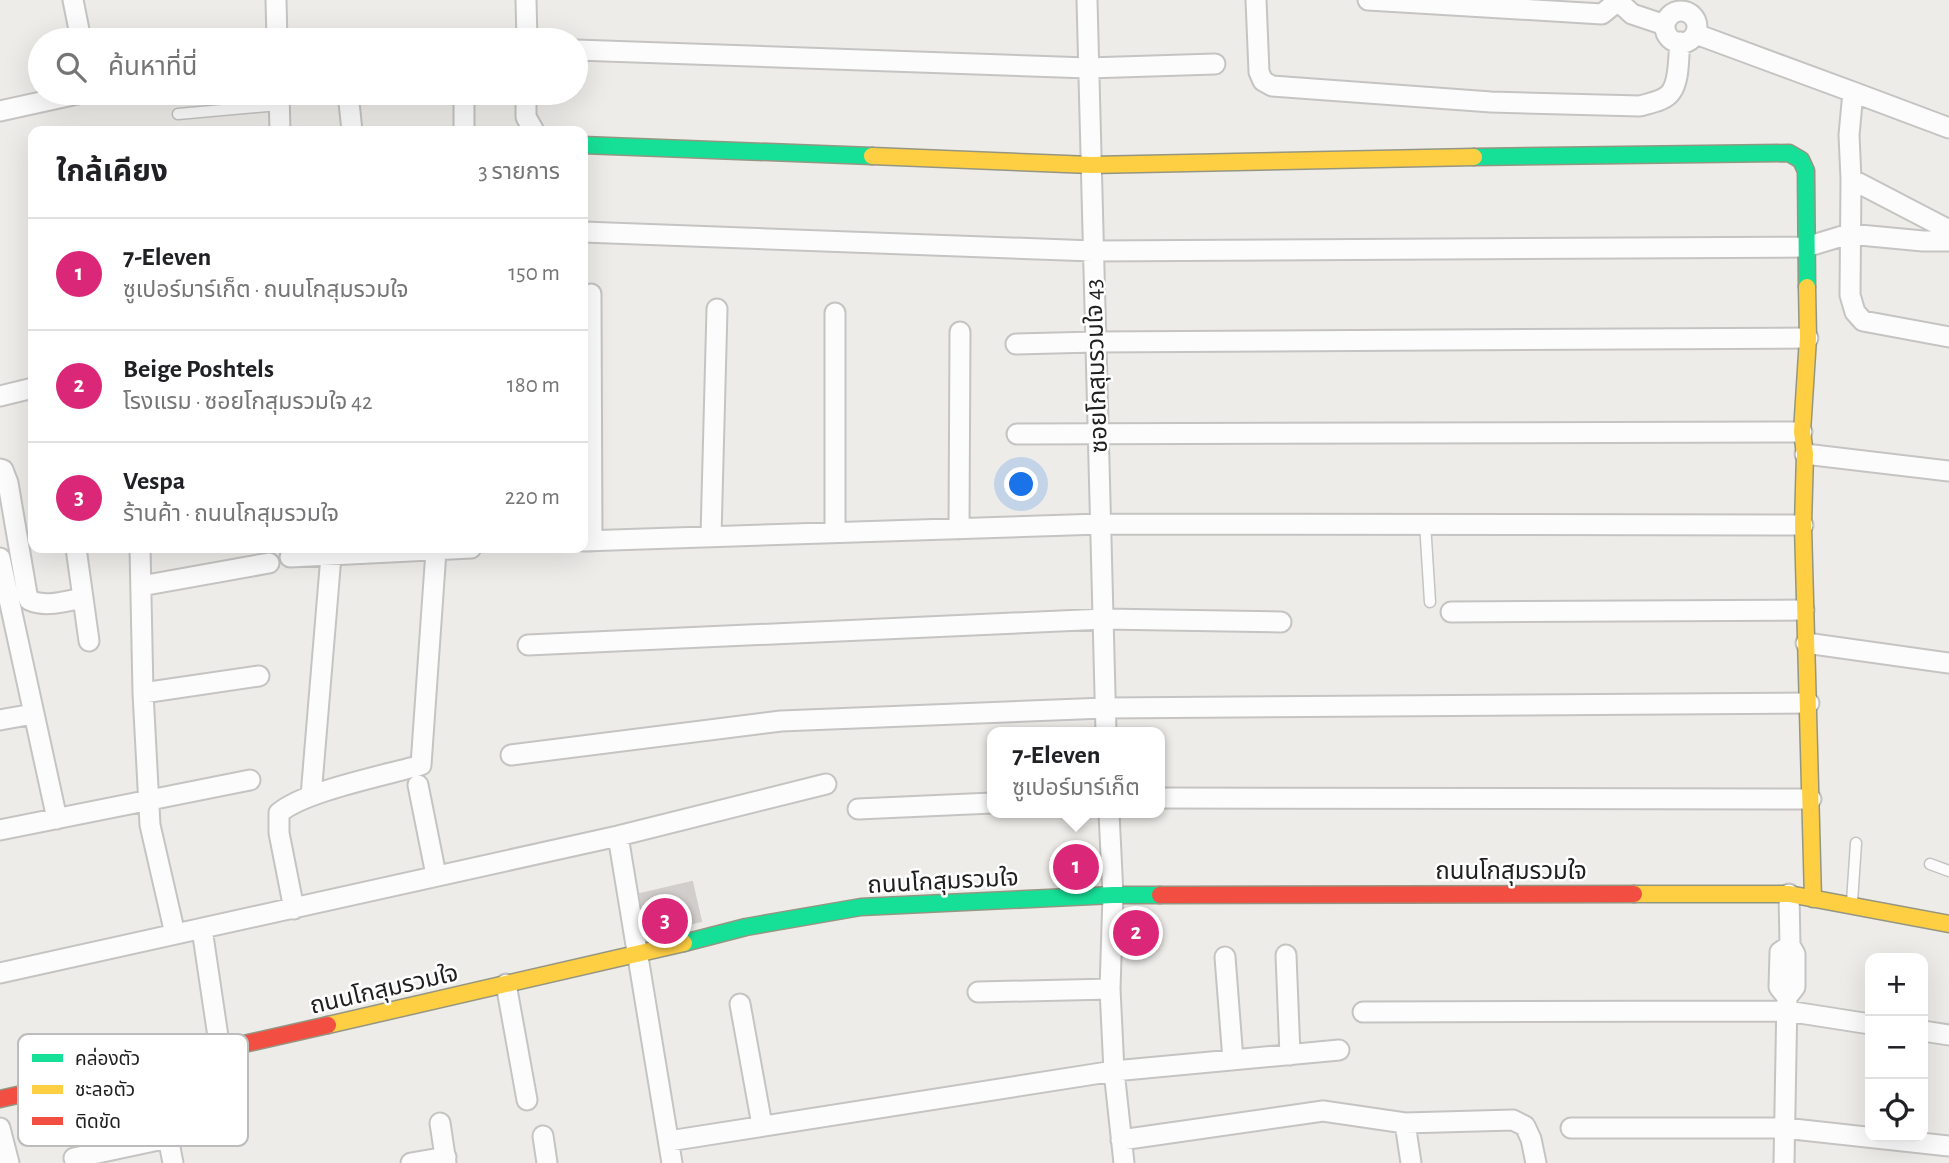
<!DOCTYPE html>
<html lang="th">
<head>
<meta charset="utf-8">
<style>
  :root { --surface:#fff; --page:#f6f6f6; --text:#202124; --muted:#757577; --line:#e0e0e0; --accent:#db2777 }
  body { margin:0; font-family:"Alegreya Sans","Noto Sans Thai",sans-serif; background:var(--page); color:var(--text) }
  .controls { position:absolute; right:21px; bottom:21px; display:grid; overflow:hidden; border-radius:14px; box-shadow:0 7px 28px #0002 }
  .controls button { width:63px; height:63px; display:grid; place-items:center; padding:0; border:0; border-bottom:2px solid var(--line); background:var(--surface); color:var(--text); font:35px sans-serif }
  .you { position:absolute; left:1022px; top:485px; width:24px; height:24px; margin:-18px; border:5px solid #fff; border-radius:50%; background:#1a73e8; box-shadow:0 0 0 10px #1a73e833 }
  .badge { display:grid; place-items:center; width:46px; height:46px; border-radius:50%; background:var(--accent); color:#fff; font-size:23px; font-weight:700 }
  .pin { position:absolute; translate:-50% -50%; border:4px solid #fff; box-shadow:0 2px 7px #0006 }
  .popup { position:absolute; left:987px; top:727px; width:178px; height:91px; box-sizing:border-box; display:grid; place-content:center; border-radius:14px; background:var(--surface); filter:drop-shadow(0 2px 5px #0005); font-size:23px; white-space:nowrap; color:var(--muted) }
  .popup b { font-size:26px; color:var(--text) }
  .popup::after { content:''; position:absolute; left:50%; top:100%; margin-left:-14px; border:14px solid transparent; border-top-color:var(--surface) }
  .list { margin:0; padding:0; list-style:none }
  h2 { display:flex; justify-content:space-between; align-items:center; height:91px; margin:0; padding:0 28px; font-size:30px }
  h2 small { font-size:23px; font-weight:400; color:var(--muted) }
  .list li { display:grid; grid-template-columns:46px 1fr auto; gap:21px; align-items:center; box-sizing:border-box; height:112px; padding:0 28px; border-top:2px solid var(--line) }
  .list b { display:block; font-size:26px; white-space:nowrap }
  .list p { margin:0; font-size:23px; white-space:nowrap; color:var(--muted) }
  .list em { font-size:23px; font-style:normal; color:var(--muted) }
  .icon { flex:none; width:38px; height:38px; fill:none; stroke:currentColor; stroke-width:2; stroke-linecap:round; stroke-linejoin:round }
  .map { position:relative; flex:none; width:1949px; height:1163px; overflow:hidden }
  .search { position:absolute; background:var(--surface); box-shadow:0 7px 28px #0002; left:28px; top:28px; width:560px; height:77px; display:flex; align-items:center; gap:18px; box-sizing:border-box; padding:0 24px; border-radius:38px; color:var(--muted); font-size:26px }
  .panel { position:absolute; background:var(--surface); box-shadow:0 7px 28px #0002; left:28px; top:126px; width:560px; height:427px; border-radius:14px }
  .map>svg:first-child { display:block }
</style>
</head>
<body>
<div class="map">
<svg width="1949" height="1163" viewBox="0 0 1949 1163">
  <rect width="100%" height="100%" fill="#eeece9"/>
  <path fill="#d1cecc" stroke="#d1cecb" stroke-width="2" d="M 692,882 L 701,921 L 647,935 L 640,894 Z
    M 1125,920 L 1147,921 L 1146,949 L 1124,949 Z"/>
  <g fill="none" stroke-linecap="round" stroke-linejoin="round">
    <g stroke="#c5c4c3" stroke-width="13">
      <path id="lane" d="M 178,114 L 279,105
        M 1425,523 L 1430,602
        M 1930,864 L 1949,871
        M 1852,902 L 1856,843"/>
    </g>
    <g stroke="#c5c4c3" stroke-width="23">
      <path id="street" d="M 73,0 L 81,40
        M 276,0 L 277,40
        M 526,0 L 527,40
        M 1087,0 L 1106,732
        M 1256,0 L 1259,72 L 1263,81 L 1272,86 L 1491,102 L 1640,106 C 1650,103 1665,101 1671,92 C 1680,80 1678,57 1680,42
        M 1368,0 L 1602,14 L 1618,1
        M 1617,0 L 1632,14 L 1665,25
        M1665 27a16 16 0 1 1 32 0a16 16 0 1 1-32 0Z
        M 1696,34 L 1853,92
        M 576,50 L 1088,68 L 1215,64
        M 279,93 L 280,131
        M 348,93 L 352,131
        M 464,93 L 464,131
        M 526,93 L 526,117 L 534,131
        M 0,111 L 82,93
        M 1949,128 L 1853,92 L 1849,135 L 1851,179 L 1949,230
        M 1851,179 L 1850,295 L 1855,312 L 1863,321 L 1949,337
        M 583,232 L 1093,251 L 1806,247 L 1849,234 L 1923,241 L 1949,241
        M 591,294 L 592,541
        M 1016,344 L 1095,342 L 1808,338
        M 0,396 L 33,388
        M 1017,434 L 1802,432
        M 1805,454 L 1949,471
        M 0,469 L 3,470 L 8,483 L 27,594 L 29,600 C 46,608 65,601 83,598
        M 959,529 L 960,332
        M 835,531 L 835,313
        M 711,536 L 717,309
        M 583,541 L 1100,524 L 1803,525
        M 76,548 L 89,641
        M 140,548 L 143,693 L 150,825 L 175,934
        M 290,557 L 471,548
        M 0,558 L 57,819
        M 141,586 L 269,563
        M 1451,612 L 1804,610
        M 1806,643 L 1949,663
        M 528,645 L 1104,619 L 1281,622
        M 143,693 L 259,676
        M 0,720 L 33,714
        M 511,755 L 781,721 L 1105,708 L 1809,703
        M 418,785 L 436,875
        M 311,796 L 331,556
        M 1160,798 L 1811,799
        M 858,809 L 992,803
        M 1109,813 L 1113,895 L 1110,989 L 1114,1071 L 1124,1163
        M 0,830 L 250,780
        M 618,836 L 672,1163
        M 294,909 L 279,833 L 279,813 C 304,791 387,775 421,765 L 436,551
        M 202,929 L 220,1050
        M 1286,955 L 1290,1055
        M 1225,957 L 1233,1060
        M 0,973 L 618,836 L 826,784
        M 506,984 L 527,1100
        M 978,992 L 1110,989
        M 1787,997 L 1779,987 L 1780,952 L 1790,945
        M 740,1004 L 762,1125
        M 1363,1012 L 1787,1011 L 1870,1024
        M 1923,1031 L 1949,1035
        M 154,1065 L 173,1163
        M 440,1123 L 446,1163
        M 1405,1123 L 1411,1163
        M 0,1128 L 9,1163
        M 1571,1128 L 1784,1128 L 1949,1146
        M 543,1136 L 547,1163
        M 1121,1140 L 1323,1111 L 1405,1123 L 1513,1120 L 1525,1126 L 1531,1139 L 1536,1163
        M 669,1141 L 1114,1071 L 1339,1050
        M 74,1158 L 168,1138
        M 411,1163 L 446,1157
        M 1784,1163 L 1787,997 L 1795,987 L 1795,954 L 1790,945 L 1789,894"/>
    </g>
    <g stroke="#959682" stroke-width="19">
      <path id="fast" d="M 583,145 L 872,156
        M 1474,157 L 1789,153 L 1801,160 L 1806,171 L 1807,287
        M 684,943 L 746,927 L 861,907 L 1113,895 L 1160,895"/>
    </g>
    <g stroke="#959682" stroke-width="19">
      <path id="slow" d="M 872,156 L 1091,165 L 1474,157
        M 1807,287 L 1808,338 L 1802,432 L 1805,454 L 1803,525 L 1813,899
        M 1634,894 L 1789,894 L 1949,924
        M 328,1025 L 684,943"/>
    </g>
    <g stroke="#959682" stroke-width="19">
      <path id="jam" d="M 1160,895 L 1634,894
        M 0,1099 L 328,1025"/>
    </g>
    <use href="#lane" stroke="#fcfcfc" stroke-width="10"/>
    <use href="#street" stroke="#fcfcfc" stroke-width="19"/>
    <use href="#fast" stroke="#16e098" stroke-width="16"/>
    <use href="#slow" stroke="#ffcf43" stroke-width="16"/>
    <use href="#jam" stroke="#f24e42" stroke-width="16"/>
  </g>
  <g text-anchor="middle" stroke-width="5" stroke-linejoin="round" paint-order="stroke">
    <g font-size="24" fill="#202020" stroke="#fff">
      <text transform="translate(1096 366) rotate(-92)" y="8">ซอยโกสุมรวมใจ 43</text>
      <text x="1511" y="879">ถนนโกสุมรวมใจ</text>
      <text transform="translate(943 881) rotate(-3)" y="8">ถนนโกสุมรวมใจ</text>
      <text transform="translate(384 989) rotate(-13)" y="8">ถนนโกสุมรวมใจ</text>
    </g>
  </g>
  <rect x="18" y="1034" width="230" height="112" rx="10" fill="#fff" stroke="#bcbcbc" stroke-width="2"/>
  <rect x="32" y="1054" width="31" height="8" fill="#16e098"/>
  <rect x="32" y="1085" width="31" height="9" fill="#ffcf43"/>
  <rect x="32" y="1117" width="31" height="8" fill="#f24e42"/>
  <g font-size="19" fill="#202020">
    <text x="75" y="1065">คล่องตัว</text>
    <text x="75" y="1096">ชะลอตัว</text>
    <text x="75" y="1128">ติดขัด</text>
  </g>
</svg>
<div class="controls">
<button>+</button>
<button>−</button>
<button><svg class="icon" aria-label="locate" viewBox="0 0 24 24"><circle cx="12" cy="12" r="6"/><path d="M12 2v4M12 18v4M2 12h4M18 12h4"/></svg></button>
</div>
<div class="you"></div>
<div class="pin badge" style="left:1076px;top:867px">1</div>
<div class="popup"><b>7-Eleven</b>ซูเปอร์มาร์เก็ต</div>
<div class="pin badge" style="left:1136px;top:933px">2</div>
<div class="pin badge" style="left:665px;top:921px">3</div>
<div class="search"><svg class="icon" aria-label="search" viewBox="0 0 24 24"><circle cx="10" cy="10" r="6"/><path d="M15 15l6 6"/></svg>ค้นหาที่นี่</div>
<section class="panel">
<h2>ใกล้เคียง<small>3 รายการ</small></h2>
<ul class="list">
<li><span class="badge">1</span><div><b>7-Eleven</b><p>ซูเปอร์มาร์เก็ต · ถนนโกสุมรวมใจ</p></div><em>150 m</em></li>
<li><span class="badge">2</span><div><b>Beige Poshtels</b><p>โรงแรม · ซอยโกสุมรวมใจ 42</p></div><em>180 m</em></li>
<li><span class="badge">3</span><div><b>Vespa</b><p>ร้านค้า · ถนนโกสุมรวมใจ</p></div><em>220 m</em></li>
</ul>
</section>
</div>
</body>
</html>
